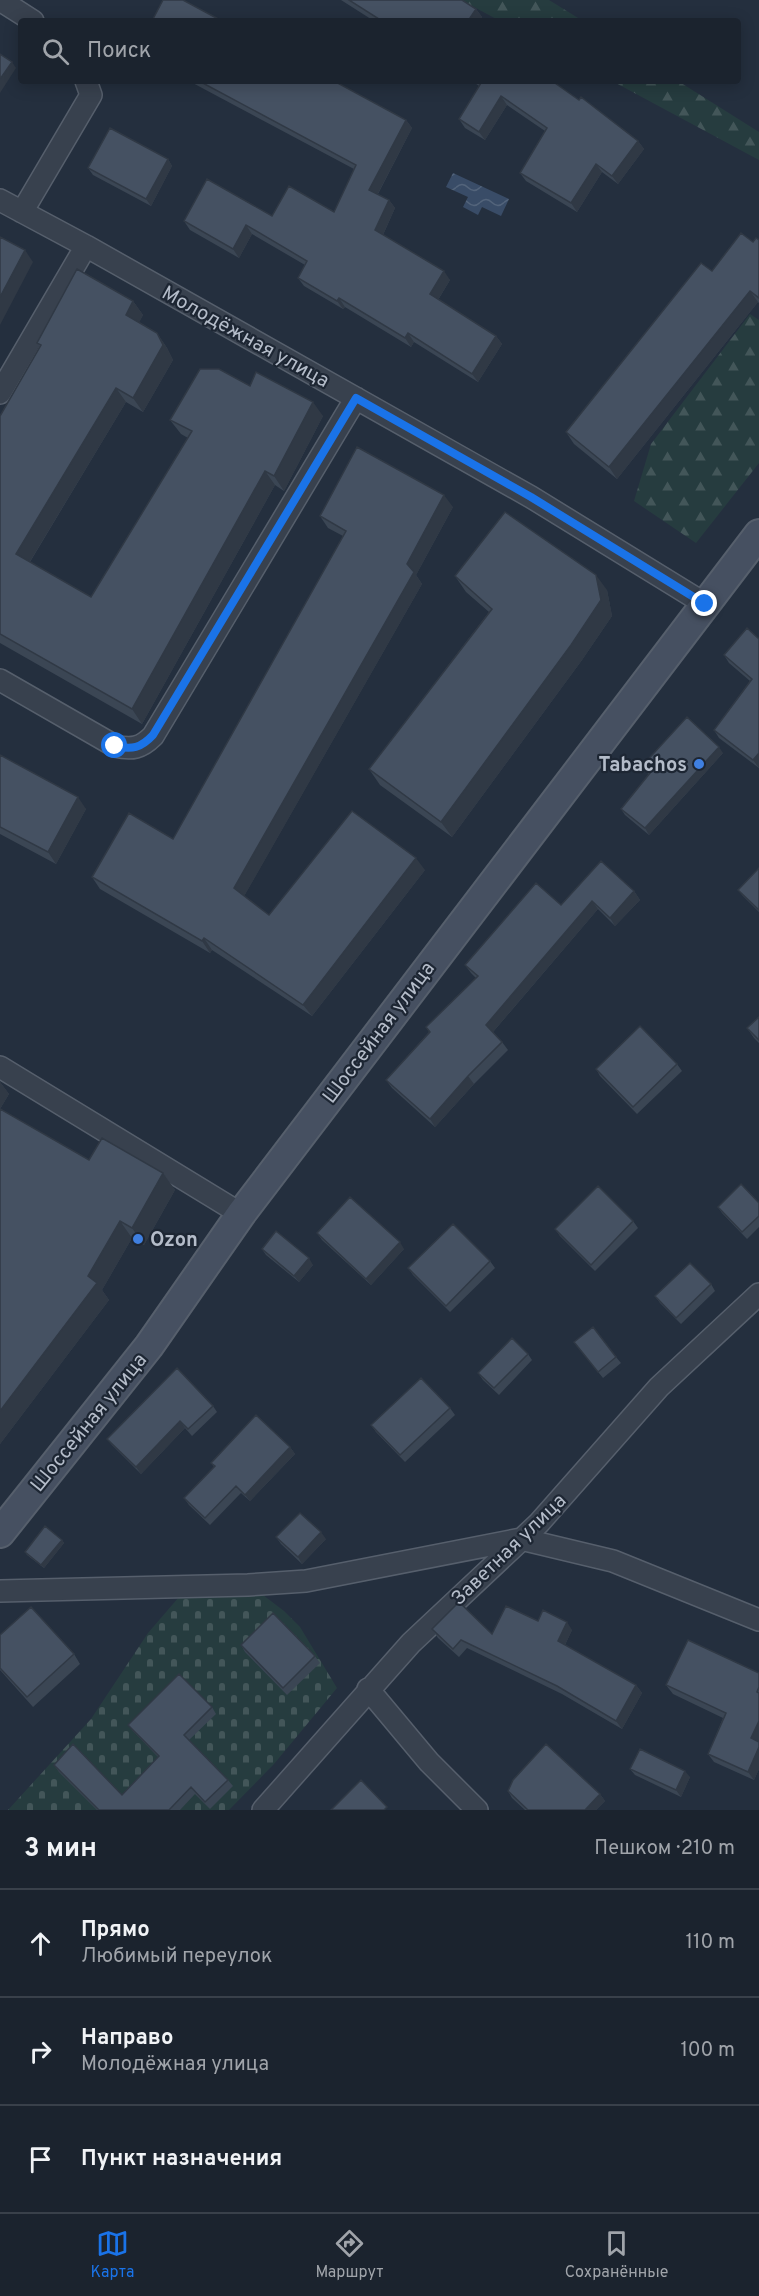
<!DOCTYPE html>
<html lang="ru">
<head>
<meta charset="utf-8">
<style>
  :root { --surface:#1b232e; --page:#242b36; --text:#f1f3f6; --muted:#a0a4aa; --line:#39404a; --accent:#1a73e8 }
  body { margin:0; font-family:Overpass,sans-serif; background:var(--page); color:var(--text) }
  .stop { position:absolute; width:18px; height:18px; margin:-14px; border:4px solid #1a73e8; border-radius:50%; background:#fff }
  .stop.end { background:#1a73e8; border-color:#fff; box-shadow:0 2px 6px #0008 }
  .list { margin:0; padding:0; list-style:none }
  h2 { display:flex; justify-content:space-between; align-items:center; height:78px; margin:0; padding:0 24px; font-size:26px }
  h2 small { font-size:20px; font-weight:400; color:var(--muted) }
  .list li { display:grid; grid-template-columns:39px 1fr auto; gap:18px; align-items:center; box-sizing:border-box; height:108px; padding:0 24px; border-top:2px solid var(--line) }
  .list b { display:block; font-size:22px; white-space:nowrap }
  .list p { margin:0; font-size:20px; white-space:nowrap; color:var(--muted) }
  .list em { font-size:20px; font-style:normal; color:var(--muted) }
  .icon { flex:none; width:33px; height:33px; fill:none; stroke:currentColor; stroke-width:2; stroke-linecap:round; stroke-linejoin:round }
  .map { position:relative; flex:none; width:759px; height:1810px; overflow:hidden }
  .search { position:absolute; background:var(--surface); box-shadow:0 3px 15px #0003; left:18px; right:18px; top:18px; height:66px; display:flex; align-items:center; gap:15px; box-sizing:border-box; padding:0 21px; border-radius:6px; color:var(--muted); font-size:22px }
  .sheet { height:402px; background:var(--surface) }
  nav { display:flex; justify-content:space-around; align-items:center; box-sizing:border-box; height:84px; border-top:2px solid var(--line); background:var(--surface); font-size:16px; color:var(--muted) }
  nav a { display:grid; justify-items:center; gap:3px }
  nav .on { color:var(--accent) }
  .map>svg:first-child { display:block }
</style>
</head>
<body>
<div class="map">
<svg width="759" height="1810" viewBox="0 0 759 1810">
  <defs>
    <pattern id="forest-firs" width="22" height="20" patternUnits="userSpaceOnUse" patternTransform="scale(1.5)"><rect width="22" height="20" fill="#263c3f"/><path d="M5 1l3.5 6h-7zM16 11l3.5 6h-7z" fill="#435659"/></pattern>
    <pattern id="cemetery-stones" width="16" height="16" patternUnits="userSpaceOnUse" patternTransform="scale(1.5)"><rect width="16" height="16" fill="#263c3f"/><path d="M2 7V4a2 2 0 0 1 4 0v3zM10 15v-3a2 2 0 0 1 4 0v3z" fill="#435659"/></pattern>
    <pattern id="water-waves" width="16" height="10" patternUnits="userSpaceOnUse" patternTransform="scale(1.5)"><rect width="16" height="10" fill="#394c67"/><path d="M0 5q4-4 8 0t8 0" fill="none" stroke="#53647b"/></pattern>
  </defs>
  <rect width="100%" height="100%" fill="#242f3e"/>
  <path fill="url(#forest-firs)" d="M 461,0 L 549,0 L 583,21 L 500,21 Z
    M 612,81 L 678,81 L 759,132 L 759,160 Z
    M 750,314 L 759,320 L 759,463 L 696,543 L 634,501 L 651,444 Z"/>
  <path fill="url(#cemetery-stones)" d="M 263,1595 L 284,1611 L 300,1627 L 337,1688 L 274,1764 L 229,1810 L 8,1810 L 91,1719 L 148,1633 L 179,1597 Z"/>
  <path fill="url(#water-waves)" d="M 453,173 L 509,199 L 501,216 L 482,207 L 478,215 L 463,207 L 468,197 L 446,187 Z"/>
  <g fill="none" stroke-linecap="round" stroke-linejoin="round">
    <g stroke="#565f6c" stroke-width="24">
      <path id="street" d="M 0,0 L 33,21
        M 0,200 L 86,246 L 531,497 L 705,604
        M 22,212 L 91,95 L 86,81
        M 0,393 L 86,246
        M 0,680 L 115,746 C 132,750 141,748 153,736 L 356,398
        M 0,1067 L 241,1214
        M 0,1591 L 248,1585 L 306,1581 L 521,1539 L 613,1561 L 759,1620
        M 368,1689 L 429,1762 L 477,1810
        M 263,1810 L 411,1643 L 539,1523 L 659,1387 L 759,1294"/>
    </g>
    <g stroke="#565f6c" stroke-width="32">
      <path id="secondary" d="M 0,1533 L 149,1346 L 241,1214 L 759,534"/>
    </g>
    <use href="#street" stroke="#38414e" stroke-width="21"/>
    <use href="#secondary" stroke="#465061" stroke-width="28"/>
  </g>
  <path fill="#3b4654" d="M 341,0 L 462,0 L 476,9 L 482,17 L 480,21 L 374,21 Z
    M 189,81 L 334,81 L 406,120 L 412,128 L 378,194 L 389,200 L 395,208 L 383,235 L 450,280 L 438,300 L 496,336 L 502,344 L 478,382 L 414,342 L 411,347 L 345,307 L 343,309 L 304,286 L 298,278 L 305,265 L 252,234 L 239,258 L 190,230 L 184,221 L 334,212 L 354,169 Z
    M 472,81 L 552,81 L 638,141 L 644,149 L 618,184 L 602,172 L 577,212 L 526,181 L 520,173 L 545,131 L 507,105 L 485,140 L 465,128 L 459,119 L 479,86 Z
    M 168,159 L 172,166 L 151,206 L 93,175 L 88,168 Z
    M 759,240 L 759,303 L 758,302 L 617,479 L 574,444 L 566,432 L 712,271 L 753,242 Z
    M 133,301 L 143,315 L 139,322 L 157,333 L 167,348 L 173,360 L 143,412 L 126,402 L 30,562 L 91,597 L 188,438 L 181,434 L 170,420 L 250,386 L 323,416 L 284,491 L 275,485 L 142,724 L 0,643 L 0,416 L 40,347 L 37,343 Z
    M 453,507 L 416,575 L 422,584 L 244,896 L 269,915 L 425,870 L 312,1016 L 212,950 L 210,953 L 100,889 L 92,877 L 173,839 L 343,536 L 328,528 L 320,516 Z
    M 455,576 L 607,590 L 612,616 L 582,660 L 452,837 L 380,785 L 369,769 L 489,612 L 466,592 Z
    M 759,639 L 759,768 L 719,738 L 714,730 L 750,681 L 729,663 L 724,655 Z
    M 723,753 L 649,835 L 625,815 L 621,809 L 649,775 L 642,766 Z
    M 0,755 L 86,809 L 56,864 L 0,834 Z
    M 759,868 L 759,912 L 743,896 L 738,890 Z
    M 634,891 L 640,900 L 615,926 L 598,909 L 493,1032 L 502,1042 L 508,1050 L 474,1084 L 435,1127 L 392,1088 L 386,1080 L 429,1032 L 426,1027 L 476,978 L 471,973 L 465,965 L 561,905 Z
    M 759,1017 L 759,1043 L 754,1038 L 747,1028 Z
    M 677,1064 L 682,1071 L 637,1114 L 600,1076 L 596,1069 Z
    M 0,1082 L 9,1094 L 0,1109 L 89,1160 L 163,1173 L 175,1190 L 144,1245 L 132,1238 L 102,1290 L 109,1300 L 0,1444 Z
    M 759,1203 L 759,1227 L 747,1239 L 722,1213 L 718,1207 Z
    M 633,1221 L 638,1228 L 595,1271 L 560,1236 L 555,1229 Z
    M 317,1233 L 404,1249 L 371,1285 L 322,1240 Z
    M 262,1249 L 313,1265 L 299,1282 L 266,1255 Z
    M 490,1261 L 495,1268 L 450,1312 L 413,1275 L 408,1268 Z
    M 711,1284 L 715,1291 L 681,1324 L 660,1303 L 655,1296 Z
    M 574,1342 L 616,1357 L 621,1363 L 603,1378 Z
    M 528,1354 L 532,1360 L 499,1395 L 483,1380 L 478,1373 Z
    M 213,1406 L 217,1412 L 192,1436 L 185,1428 L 141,1474 L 112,1445 L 107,1439 Z
    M 450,1408 L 455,1415 L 405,1462 L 376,1432 L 371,1425 Z
    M 290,1447 L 295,1454 L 250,1501 L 241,1493 L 210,1525 L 189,1505 L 184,1498 L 214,1467 L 211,1463 Z
    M 276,1537 L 326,1539 L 302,1564 L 281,1544 Z
    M 62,1540 L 64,1543 L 44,1568 L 27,1555 L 25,1552 Z
    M 538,1621 L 572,1630 L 565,1645 L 636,1685 L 642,1693 L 622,1729 L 562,1694 L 467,1648 L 459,1657 L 438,1638 L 432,1629 L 492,1634 Z
    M 0,1635 L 74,1654 L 80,1664 L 33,1707 L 0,1670 Z
    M 241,1645 L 315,1656 L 320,1663 L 287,1695 L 245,1652 Z
    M 759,1673 L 759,1769 L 754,1780 L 714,1762 L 708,1754 L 723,1718 L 673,1694 L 666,1685 Z
    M 212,1707 L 216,1714 L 189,1740 L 228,1780 L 233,1786 L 210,1809 L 195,1794 L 180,1810 L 97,1810 L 59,1772 L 54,1765 L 122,1795 L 158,1757 L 133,1731 L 128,1725 Z
    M 630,1769 L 690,1777 L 681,1797 L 635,1775 Z
    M 508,1791 L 600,1794 L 605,1801 L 596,1810 L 525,1810 L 512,1798 Z"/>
  <path fill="#303945" d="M 476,9 L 482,17 L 480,21 L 468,21 Z
    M 12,62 L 16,68 L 0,93 L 0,79 Z
    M 501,96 L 507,105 L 485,140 L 479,132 Z
    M 406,120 L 412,128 L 375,199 L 369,190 Z
    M 638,141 L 644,149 L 618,184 L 612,176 Z
    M 168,159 L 172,166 L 151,206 L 146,199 Z
    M 596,164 L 602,172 L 577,212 L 571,203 Z
    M 389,200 L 395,208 L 381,239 L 375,230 Z
    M 246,225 L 252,234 L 239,258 L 233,249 Z
    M 25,250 L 33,262 L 0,325 L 0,297 Z
    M 444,271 L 450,280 L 436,303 L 430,294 Z
    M 750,291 L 758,302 L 617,479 L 609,467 Z
    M 339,298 L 345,307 L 343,309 L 337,301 Z
    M 133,301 L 143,315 L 136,329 L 126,315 Z
    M 157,333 L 167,348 L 173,360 L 143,412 L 133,398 Z
    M 408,333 L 414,342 L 411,347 L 405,338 Z
    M 496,336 L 502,344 L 478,382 L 472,374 Z
    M 116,388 L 126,402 L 26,568 L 16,554 Z
    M 313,402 L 323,416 L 284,491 L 274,476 Z
    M 265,471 L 275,485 L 142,724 L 132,709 Z
    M 444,495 L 453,507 L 416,575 L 422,584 L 242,900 L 234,888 Z
    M 596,575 L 607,590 L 612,616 L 582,660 L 452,837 L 441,822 Z
    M 719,747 L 723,753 L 649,835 L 645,828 Z
    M 759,753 L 759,768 L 753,760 Z
    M 78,797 L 86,809 L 56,864 L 48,852 Z
    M 416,858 L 425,870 L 312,1016 L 303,1005 Z
    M 634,891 L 640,900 L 615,926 L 610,918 Z
    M 592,901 L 598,909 L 492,1033 L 486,1025 Z
    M 204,938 L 212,950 L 210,953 L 202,941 Z
    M 468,1076 L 474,1084 L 435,1127 L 430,1119 Z
    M 0,1082 L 9,1094 L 0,1109 Z
    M 163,1173 L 175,1190 L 144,1245 L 132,1228 Z
    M 120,1221 L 132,1238 L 102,1290 L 109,1300 L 0,1444 L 0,1411 L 88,1276 Z
    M 400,1242 L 404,1249 L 371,1285 L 366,1279 Z
    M 309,1258 L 313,1265 L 299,1282 L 294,1276 Z
    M 180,1421 L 185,1428 L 141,1474 L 136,1467 Z
    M 290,1447 L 295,1454 L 250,1501 L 245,1495 Z
    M 321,1532 L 326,1539 L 302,1564 L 298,1557 Z
    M 62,1540 L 64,1543 L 44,1568 L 41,1565 Z
    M 567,1622 L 572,1630 L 563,1649 L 558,1641 Z
    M 636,1685 L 642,1693 L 622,1729 L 616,1721 Z
    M 759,1721 L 759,1743 L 751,1738 Z
    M 759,1747 L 759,1769 L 754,1780 L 748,1772 Z
    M 685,1771 L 690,1777 L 681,1797 L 676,1790 Z
    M 600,1794 L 605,1801 L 596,1810 L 585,1810 Z"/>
  <path fill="#455162" stroke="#303945" stroke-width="1.5" d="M 163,0 L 183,0 L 222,21 L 152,21 Z
    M 349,0 L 462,0 L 476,9 L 468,21 L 382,21 Z
    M 0,54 L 12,62 L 0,79 Z
    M 199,81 L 334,81 L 406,120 L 369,190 L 389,200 L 375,230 L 444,271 L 430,294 L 496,336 L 472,374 L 408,333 L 405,338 L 339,298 L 337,301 L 298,278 L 307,261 L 246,225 L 233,249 L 184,221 L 207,179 L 272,216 L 289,186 L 334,212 L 356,165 Z
    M 478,81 L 552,81 L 579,100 L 581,97 L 638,141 L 612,176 L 596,164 L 571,203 L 520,173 L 547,128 L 501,96 L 479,132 L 459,119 L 481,83 Z
    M 110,128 L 168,159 L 146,199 L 88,168 Z
    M 741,233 L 753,242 L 756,238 L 759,240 L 759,298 L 750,291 L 609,467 L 566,432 L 701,263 L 712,271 Z
    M 0,237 L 25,250 L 0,297 Z
    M 77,269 L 133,301 L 126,315 L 157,333 L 163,345 L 133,398 L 116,388 L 16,554 L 91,597 L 192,431 L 170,420 L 200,369 L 219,369 L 250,386 L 256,372 L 313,402 L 274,476 L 265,471 L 132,709 L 0,634 L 0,416 L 41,345 L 37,343 Z
    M 357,447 L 444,495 L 407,564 L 414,572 L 234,888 L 269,915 L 352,811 L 416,858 L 303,1005 L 204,938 L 202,941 L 92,877 L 129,813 L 173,839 L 346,531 L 320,516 Z
    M 505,512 L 596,575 L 601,600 L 571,645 L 441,822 L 369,769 L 492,609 L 455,576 Z
    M 747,628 L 759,639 L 759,753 L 753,760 L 714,730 L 752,679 L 724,655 Z
    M 687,717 L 719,747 L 645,828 L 621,809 L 650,773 L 642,766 Z
    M 0,755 L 78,797 L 48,852 L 0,827 Z
    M 601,861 L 634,891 L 610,918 L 592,901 L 486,1025 L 502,1042 L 468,1076 L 430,1119 L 386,1080 L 430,1032 L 426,1027 L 478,976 L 465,965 L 536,883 L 561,905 Z
    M 759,868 L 759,910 L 738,890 Z
    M 759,1017 L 759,1040 L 747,1028 Z
    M 640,1026 L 677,1064 L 633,1107 L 596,1069 Z
    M 0,1109 L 89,1160 L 102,1138 L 163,1173 L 132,1228 L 120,1221 L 88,1276 L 97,1283 L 0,1411 Z
    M 741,1184 L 759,1203 L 759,1216 L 742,1232 L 718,1207 Z
    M 598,1186 L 633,1221 L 591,1265 L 555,1229 Z
    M 350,1197 L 400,1242 L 366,1279 L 317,1233 Z
    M 453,1224 L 490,1261 L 446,1306 L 408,1268 Z
    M 276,1231 L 309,1258 L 294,1276 L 262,1249 Z
    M 690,1263 L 711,1284 L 676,1318 L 655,1296 Z
    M 593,1327 L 616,1357 L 598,1372 L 574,1342 Z
    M 512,1338 L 528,1354 L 494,1388 L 478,1373 Z
    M 177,1368 L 213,1406 L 188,1429 L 180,1421 L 136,1467 L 107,1439 Z
    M 421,1378 L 450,1408 L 400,1455 L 371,1425 Z
    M 256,1415 L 290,1447 L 245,1495 L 236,1486 L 205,1518 L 184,1498 L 215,1466 L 211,1463 Z
    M 300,1513 L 321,1532 L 298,1557 L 276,1537 Z
    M 45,1526 L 62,1540 L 41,1565 L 25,1552 Z
    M 459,1602 L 492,1634 L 506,1606 L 538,1621 L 543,1610 L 567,1622 L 558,1641 L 636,1685 L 616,1721 L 557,1686 L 461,1640 L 453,1649 L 432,1629 Z
    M 31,1607 L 74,1654 L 27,1697 L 0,1668 L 0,1635 Z
    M 273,1613 L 315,1656 L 283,1688 L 241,1645 Z
    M 688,1640 L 759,1673 L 759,1687 L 757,1692 L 759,1693 L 759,1721 L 751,1738 L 759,1742 L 759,1747 L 748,1772 L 708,1754 L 726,1713 L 666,1685 Z
    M 179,1674 L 212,1707 L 184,1735 L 228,1780 L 205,1802 L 191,1787 L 169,1810 L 99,1810 L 54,1765 L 73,1744 L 122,1795 L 159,1756 L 128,1725 Z
    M 546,1744 L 600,1794 L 585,1810 L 528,1810 L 508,1791 L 513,1780 Z
    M 640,1749 L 685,1771 L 676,1790 L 630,1769 Z
    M 361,1780 L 387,1807 L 384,1810 L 331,1810 Z"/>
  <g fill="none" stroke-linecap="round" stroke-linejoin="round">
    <path stroke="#1a73e8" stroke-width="8" d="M 115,746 C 132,750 141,748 153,735 L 356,398 L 531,497 L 705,604"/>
  </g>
  <g fill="#3f7fe0" stroke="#1d2633" stroke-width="2">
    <circle cx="699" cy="764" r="6"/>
    <circle cx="138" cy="1239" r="6"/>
  </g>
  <g text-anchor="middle" stroke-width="4.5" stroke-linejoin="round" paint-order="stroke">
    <g font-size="20" fill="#b4bcc9" stroke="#1d2633">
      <text transform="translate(246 336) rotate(29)" y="7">Молодёжная улица</text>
      <text transform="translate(378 1032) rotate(-53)" y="7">Шоссейная улица</text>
      <text transform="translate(88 1422) rotate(-51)" y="7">Шоссейная улица</text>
      <text transform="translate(508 1549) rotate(-44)" y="7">Заветная улица</text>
    </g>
    <g font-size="20" font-weight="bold" fill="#b4bcc9" stroke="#1d2633" text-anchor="end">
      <text x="687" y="771">Tabachos</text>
      <text x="150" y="1246" text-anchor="start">Ozon</text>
    </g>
  </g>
</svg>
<div class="stop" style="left:115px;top:746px"></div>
<div class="stop end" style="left:705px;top:604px"></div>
<div class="search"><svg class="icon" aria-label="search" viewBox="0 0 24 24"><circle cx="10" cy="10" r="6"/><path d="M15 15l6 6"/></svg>Поиск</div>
</div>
<section class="sheet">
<h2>3 мин<small>Пешком · 210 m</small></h2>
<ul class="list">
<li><svg class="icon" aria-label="ahead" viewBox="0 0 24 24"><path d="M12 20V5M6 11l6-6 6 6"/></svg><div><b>Прямо</b><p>Любимый переулок</p></div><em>110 m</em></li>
<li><svg class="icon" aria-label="right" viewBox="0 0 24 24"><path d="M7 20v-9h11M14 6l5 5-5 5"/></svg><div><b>Направо</b><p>Молодёжная улица</p></div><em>100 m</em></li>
<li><svg class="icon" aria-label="arrive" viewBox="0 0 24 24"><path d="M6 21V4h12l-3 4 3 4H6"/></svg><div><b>Пункт назначения</b></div></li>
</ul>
</section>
<nav>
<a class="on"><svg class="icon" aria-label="map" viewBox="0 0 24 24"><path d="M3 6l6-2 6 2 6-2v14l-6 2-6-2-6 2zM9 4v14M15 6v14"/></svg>Карта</a>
<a><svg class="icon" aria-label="directions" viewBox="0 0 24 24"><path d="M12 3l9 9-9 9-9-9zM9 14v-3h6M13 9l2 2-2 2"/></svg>Маршрут</a>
<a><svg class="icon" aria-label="saved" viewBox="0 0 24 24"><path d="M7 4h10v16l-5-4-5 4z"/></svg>Сохранённые</a>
</nav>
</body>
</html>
